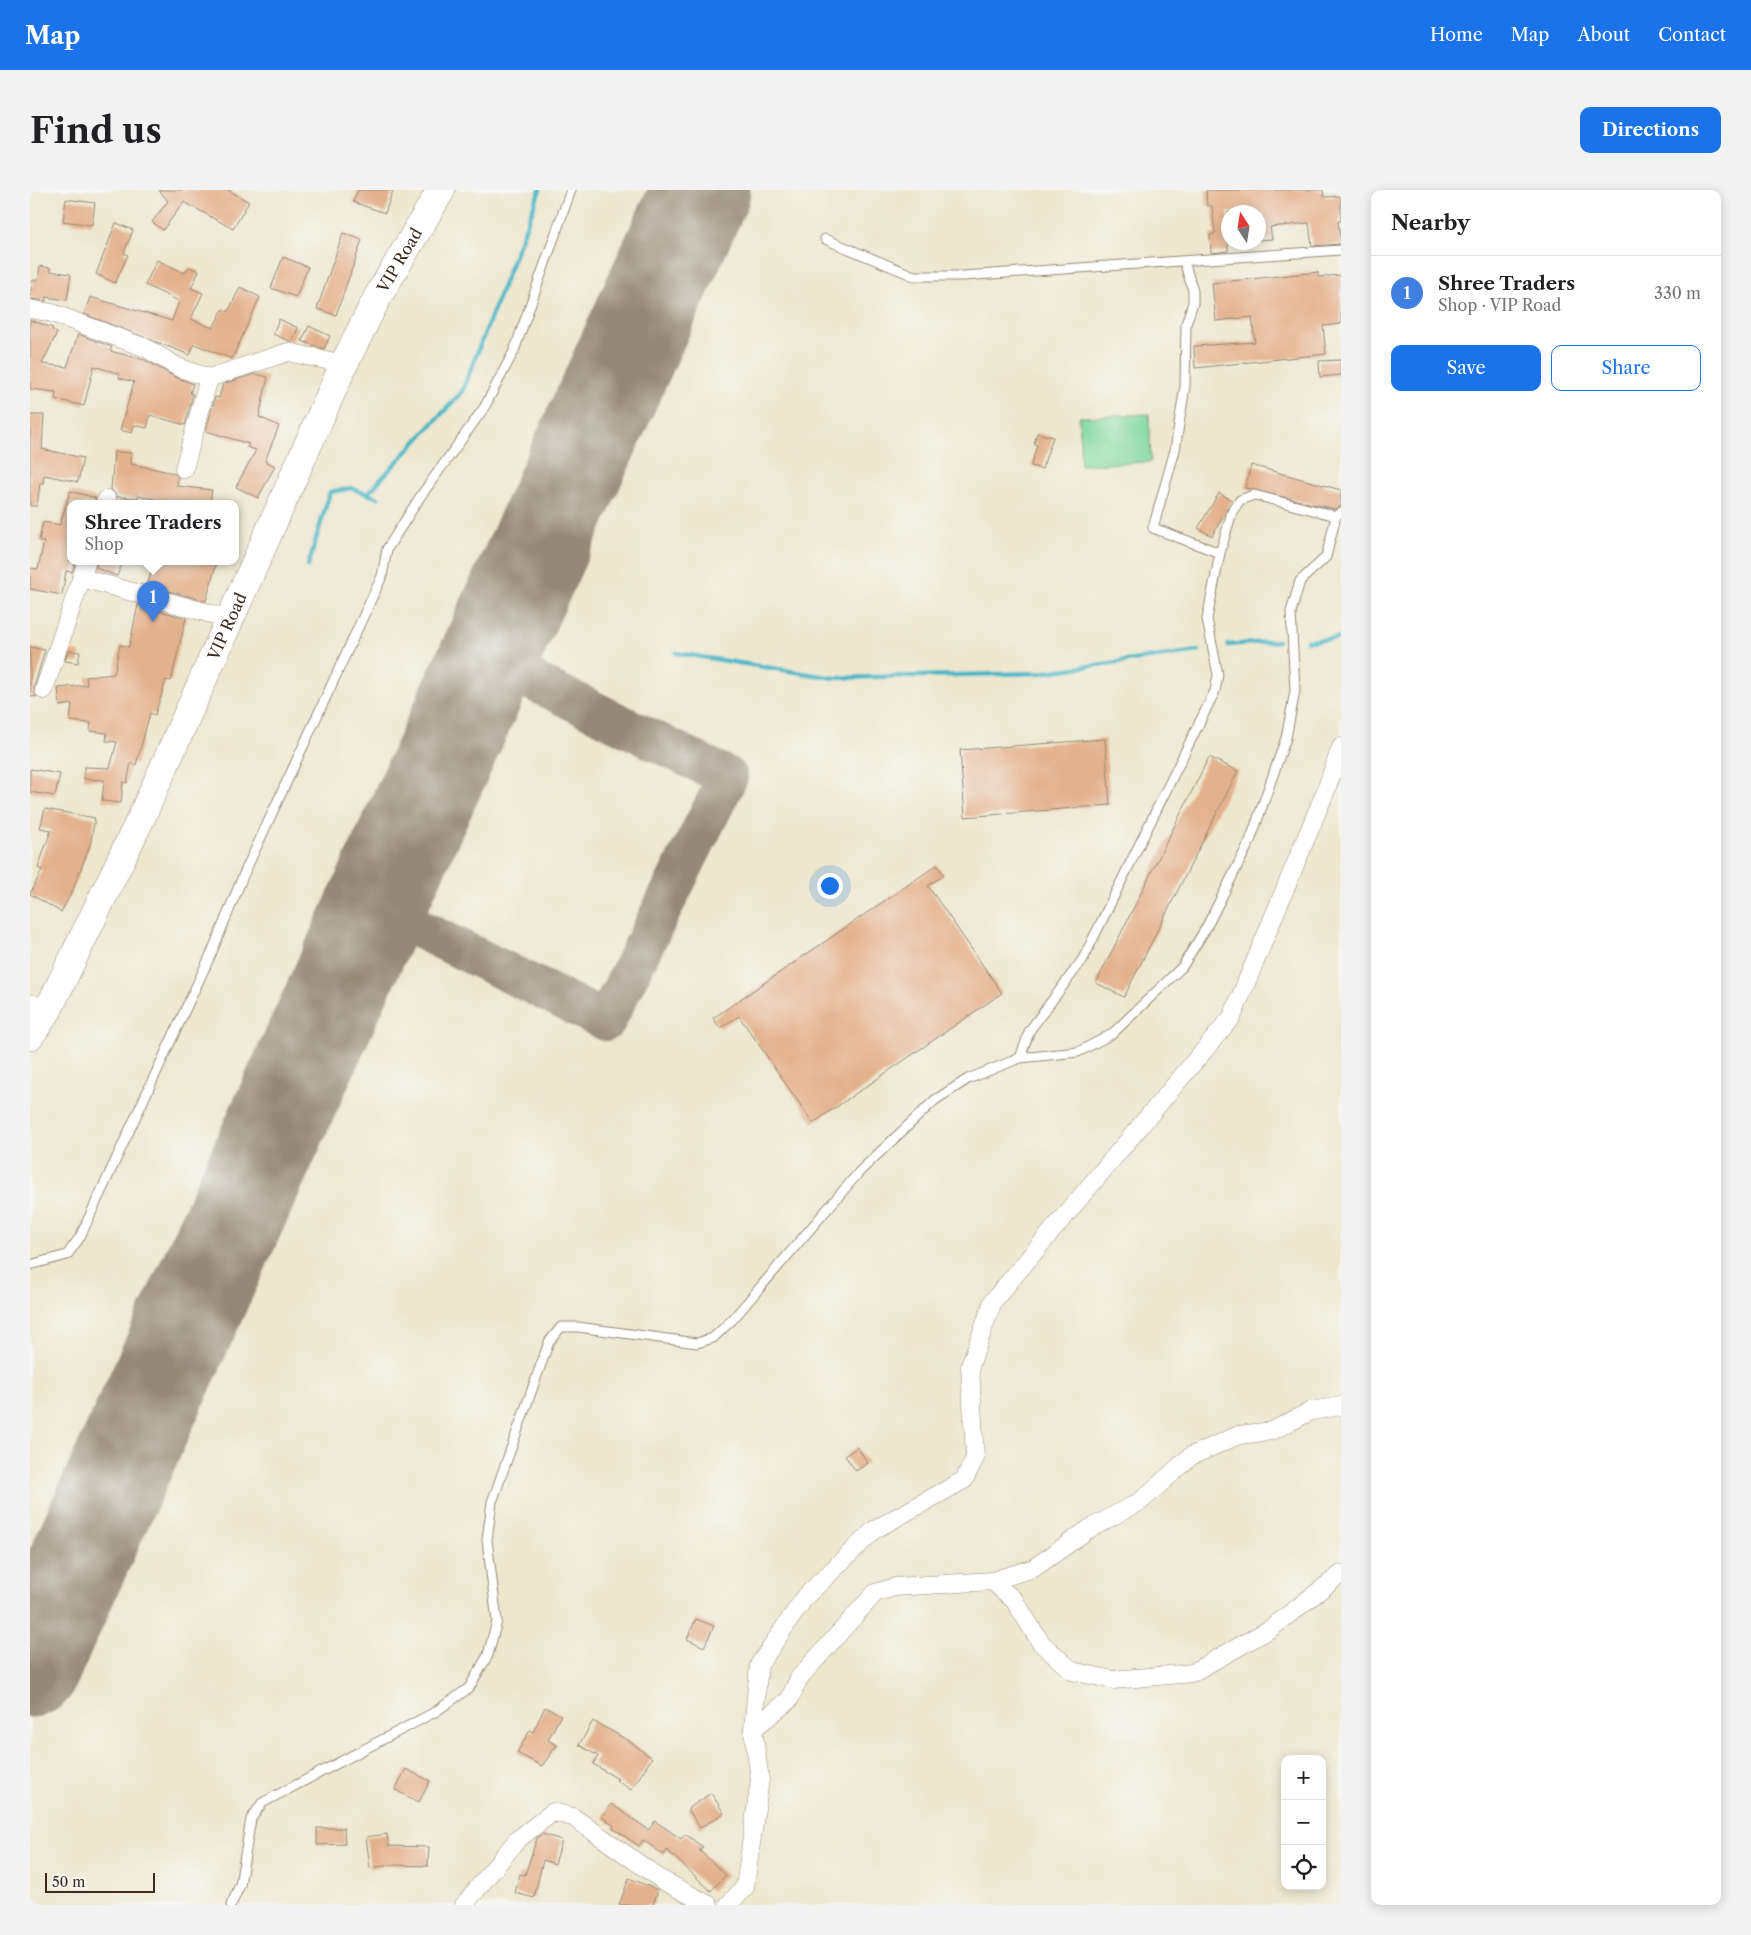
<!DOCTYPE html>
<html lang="en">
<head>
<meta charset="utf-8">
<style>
  :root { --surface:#fff; --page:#f2f2f2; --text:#202124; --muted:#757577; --line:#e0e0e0; --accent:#1a73e8 }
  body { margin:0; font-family:"Libre Caslon Text",serif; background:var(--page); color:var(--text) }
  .controls { position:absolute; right:15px; bottom:15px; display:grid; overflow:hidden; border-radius:10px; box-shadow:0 2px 12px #0003 }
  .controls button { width:45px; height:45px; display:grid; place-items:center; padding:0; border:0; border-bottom:1px solid var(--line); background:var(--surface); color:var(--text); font:25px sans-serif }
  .compass { position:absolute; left:1191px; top:15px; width:45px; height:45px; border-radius:50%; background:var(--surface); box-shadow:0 2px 12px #0003; rotate:348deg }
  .scale { position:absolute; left:15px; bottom:12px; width:110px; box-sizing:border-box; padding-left:5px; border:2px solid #3b2a1e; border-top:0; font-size:14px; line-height:18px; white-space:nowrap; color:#3b2a1e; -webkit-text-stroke:4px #f6f6f2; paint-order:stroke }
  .you { position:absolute; left:799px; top:695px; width:18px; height:18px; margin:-12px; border:4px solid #fff; border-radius:50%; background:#1a73e8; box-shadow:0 0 0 8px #1a73e833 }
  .badge { display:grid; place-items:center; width:32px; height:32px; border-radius:50%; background:var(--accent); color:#fff; font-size:16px; font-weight:700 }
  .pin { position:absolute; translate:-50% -41px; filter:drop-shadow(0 1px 2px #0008) }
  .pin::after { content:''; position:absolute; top:26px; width:18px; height:15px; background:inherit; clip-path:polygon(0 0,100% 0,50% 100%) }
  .popup { position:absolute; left:37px; top:310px; width:172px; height:65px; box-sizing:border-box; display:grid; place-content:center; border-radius:10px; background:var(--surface); filter:drop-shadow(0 1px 4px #0005); font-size:16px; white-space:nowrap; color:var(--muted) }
  .popup b { font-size:19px; color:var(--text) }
  .popup::after { content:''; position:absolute; left:50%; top:100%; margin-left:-10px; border:10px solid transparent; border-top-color:var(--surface) }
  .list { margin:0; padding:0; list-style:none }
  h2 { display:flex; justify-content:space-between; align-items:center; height:65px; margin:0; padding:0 20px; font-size:21px }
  h2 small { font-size:16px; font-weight:400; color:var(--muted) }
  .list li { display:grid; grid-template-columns:32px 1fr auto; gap:15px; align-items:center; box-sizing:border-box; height:75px; padding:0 20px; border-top:1px solid var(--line) }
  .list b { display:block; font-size:19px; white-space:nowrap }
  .list p { margin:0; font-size:16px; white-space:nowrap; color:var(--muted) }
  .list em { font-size:16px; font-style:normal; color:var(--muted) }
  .actions { display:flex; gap:10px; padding:15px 20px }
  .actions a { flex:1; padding:11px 0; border:1px solid var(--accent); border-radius:10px; text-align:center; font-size:18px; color:var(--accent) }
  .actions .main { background:var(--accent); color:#fff }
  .icon { flex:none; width:28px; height:28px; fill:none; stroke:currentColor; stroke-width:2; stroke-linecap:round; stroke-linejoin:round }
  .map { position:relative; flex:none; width:1311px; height:1715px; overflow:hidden; border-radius:10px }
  header { display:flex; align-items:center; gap:30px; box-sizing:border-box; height:70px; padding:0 25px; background:var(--accent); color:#fff }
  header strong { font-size:24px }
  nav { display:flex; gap:28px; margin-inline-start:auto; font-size:18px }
  .intro { display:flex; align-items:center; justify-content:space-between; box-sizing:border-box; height:120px; padding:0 30px }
  h1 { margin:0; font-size:35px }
  .button { padding:12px 22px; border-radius:10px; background:var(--accent); color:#fff; font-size:18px; font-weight:700 }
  main { display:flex; gap:30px; padding:0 30px }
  aside { flex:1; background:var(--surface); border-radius:10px; box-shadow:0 2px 12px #0003 }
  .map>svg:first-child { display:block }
</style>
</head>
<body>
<header>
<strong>Map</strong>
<nav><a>Home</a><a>Map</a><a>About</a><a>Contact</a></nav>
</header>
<div class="intro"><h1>Find us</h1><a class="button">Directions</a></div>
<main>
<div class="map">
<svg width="1311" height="1715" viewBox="0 0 1311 1715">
  <rect width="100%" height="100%" fill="#f6f6f2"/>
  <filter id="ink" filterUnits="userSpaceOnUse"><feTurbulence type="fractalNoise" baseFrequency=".02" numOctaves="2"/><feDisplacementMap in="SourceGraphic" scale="10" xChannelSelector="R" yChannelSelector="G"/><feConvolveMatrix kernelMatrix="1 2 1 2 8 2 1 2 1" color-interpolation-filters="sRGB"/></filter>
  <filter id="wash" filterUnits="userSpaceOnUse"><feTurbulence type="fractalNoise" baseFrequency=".0096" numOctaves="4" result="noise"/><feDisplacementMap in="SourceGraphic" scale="20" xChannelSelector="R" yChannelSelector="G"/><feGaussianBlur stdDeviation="1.12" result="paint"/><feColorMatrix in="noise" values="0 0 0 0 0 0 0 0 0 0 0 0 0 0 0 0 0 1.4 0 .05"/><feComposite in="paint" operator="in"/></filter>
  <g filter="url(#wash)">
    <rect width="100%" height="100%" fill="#ede7ce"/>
    <path fill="#7ed79e" stroke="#5c805e" d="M 1119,224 L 1121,272 L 1051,275 L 1049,227 Z"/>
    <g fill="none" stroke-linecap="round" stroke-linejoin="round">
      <path stroke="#49b5c6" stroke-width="4.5" d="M 338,303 L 432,202 L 510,0
        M 278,376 L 300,302 L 321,298 L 348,308
        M 1277,451 L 1311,448
        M 1198,455 L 1248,451
        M 646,463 L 804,488 L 1009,483 L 1168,461"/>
      <path stroke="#948876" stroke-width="40" d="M 345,717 L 576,831 L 698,587 L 458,469"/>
      <path stroke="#948876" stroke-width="99" d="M 0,1478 L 671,0"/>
    </g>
    <g id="blocks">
      <path fill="#e4b18d" d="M 129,0 L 198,0 L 219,12 L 203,39 L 154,12 L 133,40 L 122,32 L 138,11 Z
        M 328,0 L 363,0 L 355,23 L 323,12 Z
        M 1176,0 L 1293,0 L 1294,7 L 1311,6 L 1311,31 L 1308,31 L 1311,54 L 1282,56 L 1279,33 L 1240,37 L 1242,49 L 1228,50 L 1228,22 L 1198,22 L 1198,61 L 1181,63 L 1180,45 L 1185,44 L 1182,16 L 1177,16 Z
        M 36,9 L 65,13 L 62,35 L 33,31 Z
        M 86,33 L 103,40 L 94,63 L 98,65 L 85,93 L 66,84 Z
        M 313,43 L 332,50 L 306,125 L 287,119 Z
        M 253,67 L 278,77 L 266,107 L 241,98 Z
        M 127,70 L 155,83 L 159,77 L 169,81 L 161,98 L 173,103 L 161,129 L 183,138 L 193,119 L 198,122 L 210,97 L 230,107 L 202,169 L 164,154 L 160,165 L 54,124 L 60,107 L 142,131 L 149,111 L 115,95 Z
        M 10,76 L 21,78 L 20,81 L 41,84 L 37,110 L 16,107 L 16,111 L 0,109 L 3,90 L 8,90 Z
        M 1288,82 L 1288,87 L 1311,85 L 1311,134 L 1293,136 L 1296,164 L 1165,178 L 1164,156 L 1225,152 L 1222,127 L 1186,131 L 1182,93 Z
        M 249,129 L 268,138 L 262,152 L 243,144 Z
        M 0,130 L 23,138 L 22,140 L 27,143 L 12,174 L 37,177 L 48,144 L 82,157 L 80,161 L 115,170 L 143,186 L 163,194 L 160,203 L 163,204 L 155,235 L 120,225 L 117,238 L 104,235 L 102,243 L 90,240 L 104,192 L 89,188 L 90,184 L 64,176 L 54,216 L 25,209 L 26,202 L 0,199 Z
        M 279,136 L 300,146 L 294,159 L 272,151 Z
        M 1311,170 L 1311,185 L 1290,187 L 1289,171 Z
        M 225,184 L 238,187 L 229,227 L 249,236 L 235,271 L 245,276 L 228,308 L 206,297 L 226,260 L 217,257 L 219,254 L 176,241 L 185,207 L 189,208 L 193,194 Z
        M 0,225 L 14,225 L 12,259 L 53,268 L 48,292 L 14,285 L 13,293 L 10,293 L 7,316 L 0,316 Z
        M 1007,243 L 1023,247 L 1012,279 L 1001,276 L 1007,255 L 1004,254 Z
        M 84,262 L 102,263 L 101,274 L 144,283 L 148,288 L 147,296 L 182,300 L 180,313 L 143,313 L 108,306 L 108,308 L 87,307 L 81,299 Z
        M 1221,275 L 1311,300 L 1311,316 L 1305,319 L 1215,298 Z
        M 40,301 L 66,308 L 64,313 L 40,313 L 40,371 L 46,371 L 42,382 L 36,381 L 32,405 L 0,399 L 0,378 L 8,379 L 14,352 L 9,351 L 13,332 L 30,335 Z
        M 1189,303 L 1202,310 L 1182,346 L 1168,338 Z
        M 67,371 L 93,371 L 87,386 L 66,378 Z
        M 125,371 L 187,371 L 176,411 L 117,395 Z
        M 108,415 L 156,428 L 141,491 L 136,490 L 125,525 L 120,523 L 106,575 L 101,573 L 97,593 L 93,592 L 91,613 L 72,611 L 74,590 L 54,589 L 54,577 L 80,578 L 87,552 L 76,551 L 77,543 L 60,541 L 61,533 L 40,531 L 42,514 L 30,516 L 28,498 L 57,495 L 56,487 L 84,484 L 90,455 L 99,457 Z
        M 0,457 L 15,460 L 4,497 L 6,507 L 0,506 Z
        M 38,460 L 50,462 L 48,473 L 35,471 Z
        M 1075,549 L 1080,615 L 935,627 L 930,560 Z
        M 1179,567 L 1208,581 L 1094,807 L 1066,793 Z
        M 0,579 L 30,584 L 25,606 L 0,602 Z
        M 15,619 L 65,628 L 60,655 L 42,702 L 31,722 L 0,704 L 12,680 L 8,678 L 21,640 L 10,638 Z
        M 907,675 L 914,685 L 898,696 L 972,803 L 783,933 L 709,826 L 690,838 L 683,828 Z
        M 827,1257 L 838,1273 L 826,1281 L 815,1266 Z
        M 666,1429 L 684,1436 L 674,1457 L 657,1449 Z
        M 515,1517 L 531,1525 L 518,1550 L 527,1555 L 512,1576 L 487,1563 L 500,1540 L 503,1542 Z
        M 563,1531 L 599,1551 L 622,1568 L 601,1600 L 586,1590 L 588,1589 L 563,1574 L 568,1566 L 549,1555 Z
        M 376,1579 L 400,1591 L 389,1612 L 365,1600 Z
        M 681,1603 L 694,1623 L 670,1638 L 658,1619 Z
        M 581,1614 L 619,1640 L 625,1631 L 651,1649 L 655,1644 L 673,1657 L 669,1660 L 696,1685 L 681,1701 L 637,1660 L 634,1665 L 613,1650 L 609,1656 L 583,1638 L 584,1636 L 572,1627 Z
        M 287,1638 L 314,1638 L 315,1654 L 287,1655 Z
        M 357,1644 L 359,1656 L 399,1657 L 398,1676 L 362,1675 L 340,1678 L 336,1647 Z
        M 512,1644 L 532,1650 L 525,1674 L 513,1670 L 504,1708 L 485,1703 L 490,1684 L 495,1685 L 507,1648 Z
        M 599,1688 L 628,1700 L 623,1715 L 589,1715 Z"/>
    </g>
  </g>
  <g filter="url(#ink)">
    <use href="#blocks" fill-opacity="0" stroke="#948876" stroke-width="1"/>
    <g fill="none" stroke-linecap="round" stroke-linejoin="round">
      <g stroke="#948876" stroke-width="11">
        <path id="service" d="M 795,49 L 884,86 L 933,86 L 1311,60
          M 1154,71 L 1163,101 L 1163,113 L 1156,134 L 1155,196 L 1145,260 L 1123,338 L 1190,363
          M 990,868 L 1000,840 L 1053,769 L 1185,501 L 1188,485 L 1177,429 L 1190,363 L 1202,322 L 1210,310 L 1224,305 L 1306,326
          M 0,1075 L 37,1065 L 50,1047 L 182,762 L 213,686 L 352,386 L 357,359 L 390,307 L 454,218 L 484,161 L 541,0
          M 201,1715 L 210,1695 L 221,1629 L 232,1613 L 405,1522 L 439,1498 L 458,1465 L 467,1431 L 457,1350 L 462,1312 L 519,1152 L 531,1137 L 548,1137 L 667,1153 L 683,1148 L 703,1129 L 830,981 L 905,910 L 938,889 L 990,868 L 1048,862 L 1082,844 L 1152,777 L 1176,738 L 1220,651 L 1256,548 L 1265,501 L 1261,422 L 1270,391 L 1296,367 L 1306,326 L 1311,322"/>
      </g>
      <g stroke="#948876" stroke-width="19">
        <path id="minor" d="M 0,119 L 22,123 L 116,158 L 148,177 L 179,188 L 258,162 L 314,174
          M 154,279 L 179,188
          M 75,313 L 77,309
          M 52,388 L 200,429
          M 14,500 L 57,371
          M 0,813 L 18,820
          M 962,1391 L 984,1410 L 1011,1453 L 1042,1481 L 1083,1490 L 1162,1483 L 1240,1439 L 1311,1384
          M 723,1539 L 759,1510 L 769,1488 L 845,1403 L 865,1397 L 962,1391 L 1004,1378 L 1059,1339 L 1111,1311 L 1161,1266 L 1209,1245 L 1242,1241 L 1281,1221 L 1311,1216
          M 434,1715 L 487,1650 L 523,1622 L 543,1627 L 632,1690 L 679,1715
          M 698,1715 L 715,1697 L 730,1590 L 723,1539 L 729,1475 L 775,1407 L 844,1340 L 934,1290 L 945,1268 L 940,1176 L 963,1111 L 1202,827 L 1296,600 L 1311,557"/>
      </g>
      <g stroke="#948876" stroke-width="29">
        <g id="trunk">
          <path id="s1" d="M 0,846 L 18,820 L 112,626 L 314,174 L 347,108 L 411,0"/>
        </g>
      </g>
      <use href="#service" stroke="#fff" stroke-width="9"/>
      <use href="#minor" stroke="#fff" stroke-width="18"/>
      <use href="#trunk" stroke="#fff" stroke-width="28"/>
    </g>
  </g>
  <g text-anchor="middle" stroke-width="5" stroke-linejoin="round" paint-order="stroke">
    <g font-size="16" fill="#3b2a1e" stroke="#f6f6f2">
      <text dy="6" stroke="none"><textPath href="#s1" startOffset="860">VIP Road</textPath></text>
      <text dy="6" stroke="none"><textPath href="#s1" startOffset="455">VIP Road</textPath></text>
    </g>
  </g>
</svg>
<div class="controls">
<button>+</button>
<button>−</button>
<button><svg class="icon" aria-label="locate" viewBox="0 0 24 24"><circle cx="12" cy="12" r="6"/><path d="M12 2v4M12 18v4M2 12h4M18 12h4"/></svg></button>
</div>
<svg class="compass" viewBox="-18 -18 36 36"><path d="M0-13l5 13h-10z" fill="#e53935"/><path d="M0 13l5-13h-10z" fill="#757577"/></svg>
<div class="scale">50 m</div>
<div class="you"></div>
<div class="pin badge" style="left:123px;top:432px;background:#3f7fe0">1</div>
<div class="popup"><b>Shree Traders</b>Shop</div>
</div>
<aside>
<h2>Nearby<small></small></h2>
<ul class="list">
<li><span class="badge" style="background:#3f7fe0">1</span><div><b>Shree Traders</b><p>Shop · VIP Road</p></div><em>330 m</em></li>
</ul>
<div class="actions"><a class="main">Save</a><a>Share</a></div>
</aside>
</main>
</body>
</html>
